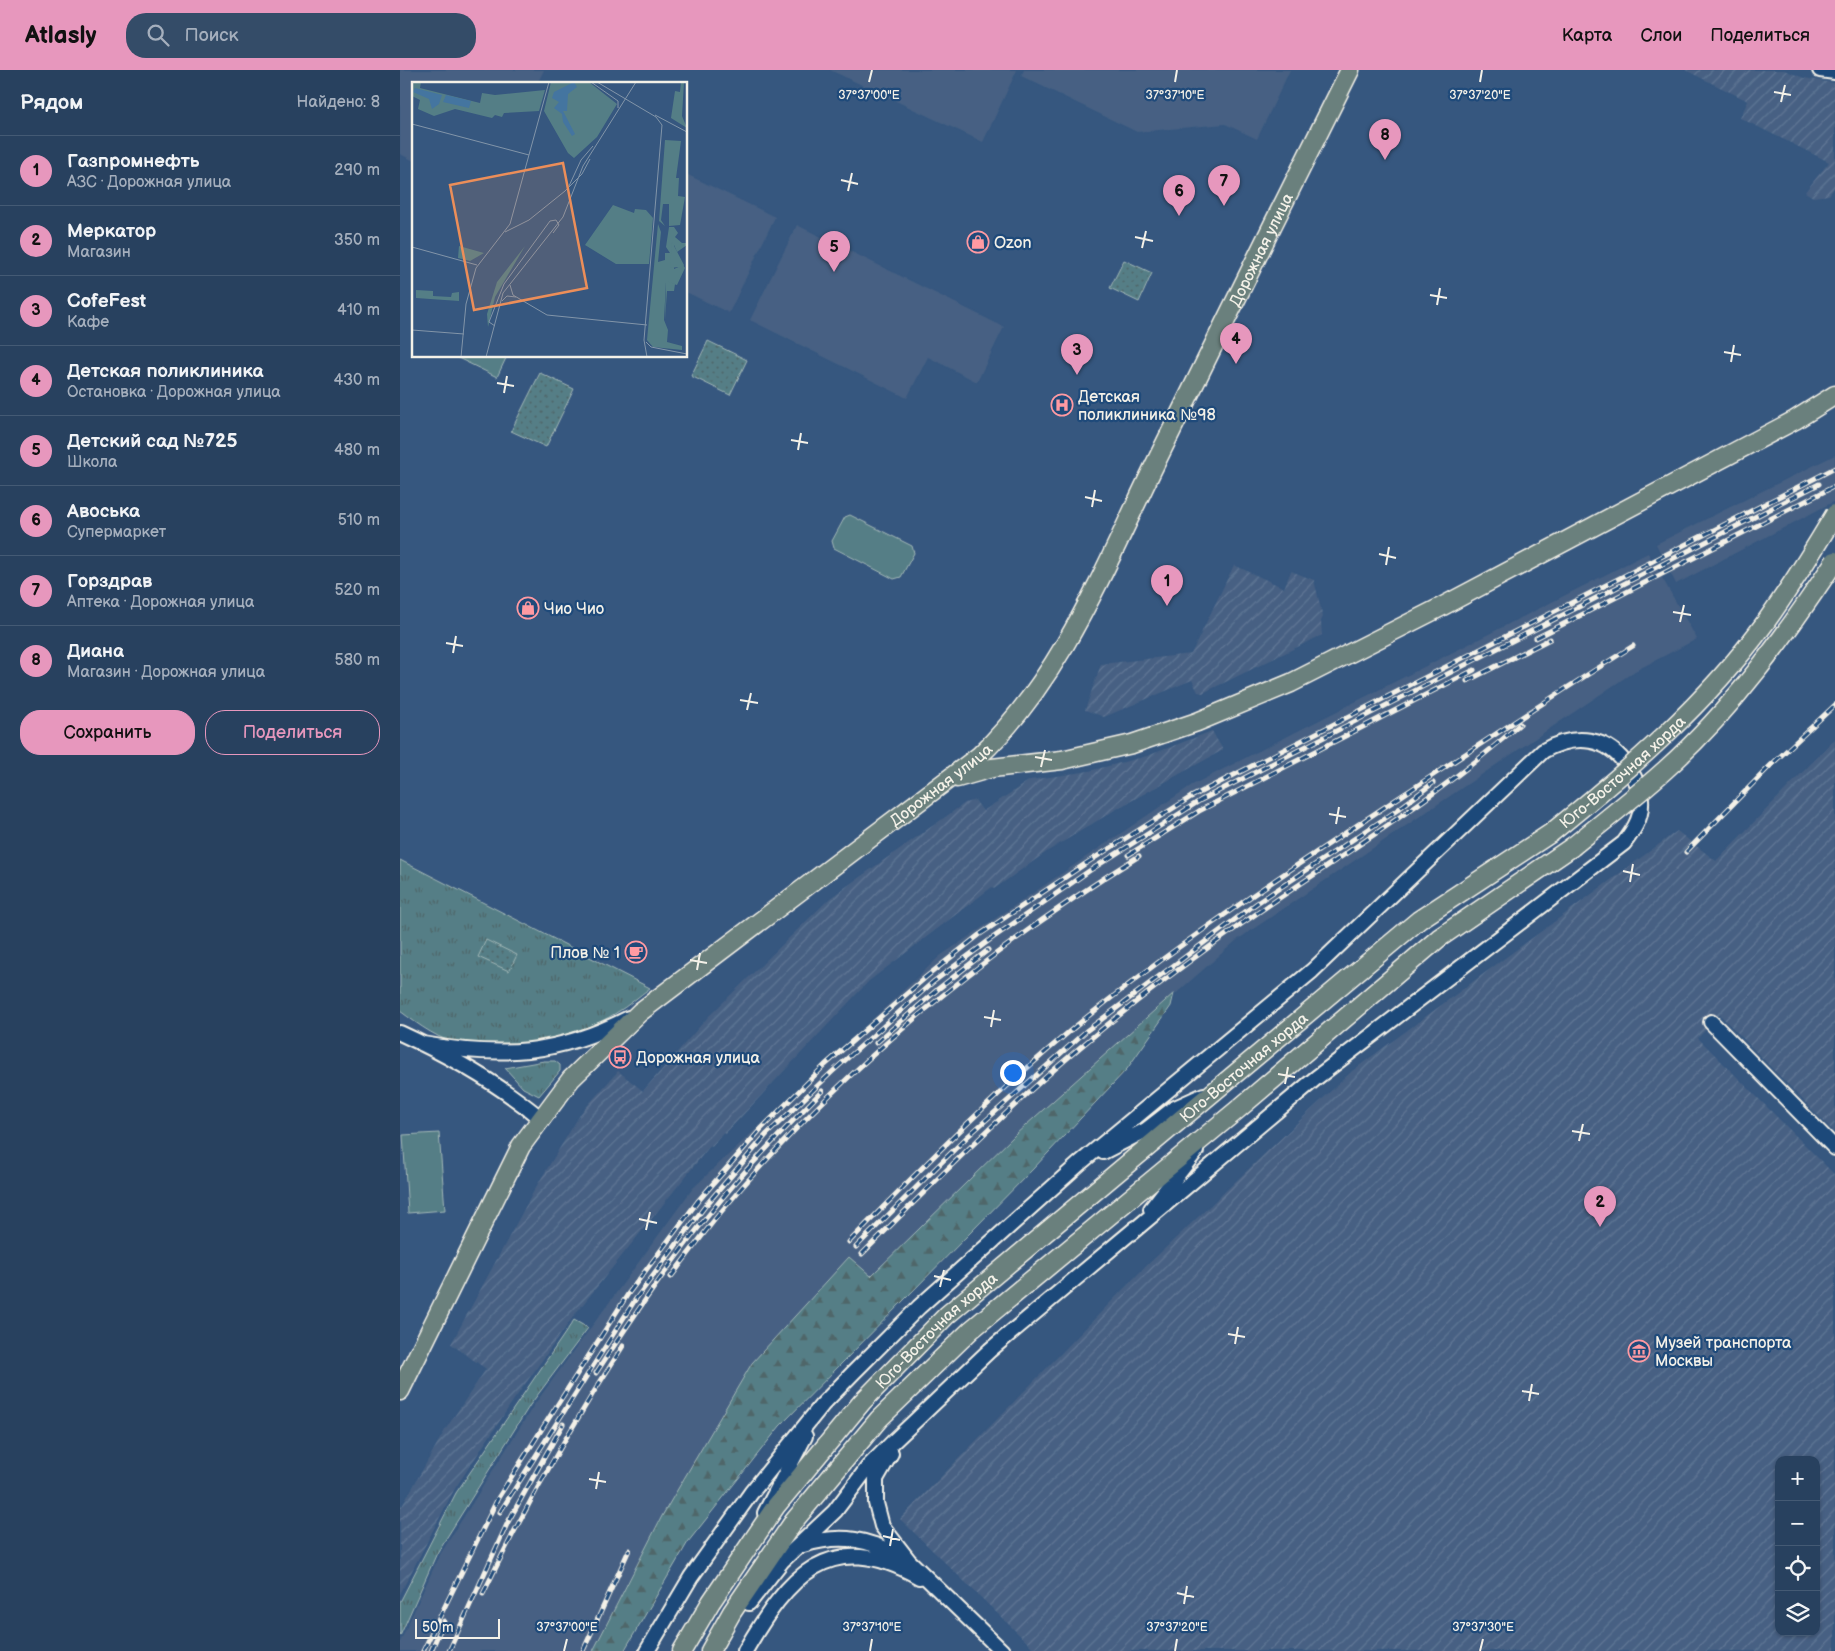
<!DOCTYPE html>
<html lang="ru">
<head>
<meta charset="utf-8">
<style>
  :root { --surface:#28415f; --page:#344c68; --text:#f1f3f6; --muted:#a5afbd; --line:#445a74; --accent:#e797bd }
  body { margin:0; font-family:"Balsamiq Sans",sans-serif; background:var(--page); color:var(--text) }
  .controls { position:absolute; right:15px; bottom:15px; display:grid; overflow:hidden; border-radius:10px; box-shadow:0 1px 4px #0004 }
  .controls button { width:45px; height:45px; display:grid; place-items:center; padding:0; border:0; border-bottom:1px solid var(--line); background:var(--surface); color:var(--text); font:25px sans-serif }
  .scale { position:absolute; left:15px; bottom:12px; width:85px; box-sizing:border-box; padding-left:5px; border:2px solid #f4f1e8; border-top:0; font-size:14px; line-height:18px; white-space:nowrap; color:#f4f1e8; -webkit-text-stroke:4px #1f4a7a; paint-order:stroke }
  .you { position:absolute; left:612px; top:1002px; width:18px; height:18px; margin:-12px; border:4px solid #fff; border-radius:50%; background:#1a73e8; box-shadow:0 0 0 8px #1a73e833 }
  .badge { display:grid; place-items:center; width:32px; height:32px; border-radius:50%; background:var(--accent); color:#111; font-size:16px; font-weight:700 }
  .pin { position:absolute; translate:-50% -41px; filter:drop-shadow(0 1px 2px #0008) }
  .pin::after { content:''; position:absolute; top:26px; width:18px; height:15px; background:inherit; clip-path:polygon(0 0,100% 0,50% 100%) }
  .list { margin:0; padding:0; list-style:none }
  h2 { display:flex; justify-content:space-between; align-items:center; height:65px; margin:0; padding:0 20px; font-size:21px }
  h2 small { font-size:16px; font-weight:400; color:var(--muted) }
  .list li { display:grid; grid-template-columns:32px 1fr auto; gap:15px; align-items:center; box-sizing:border-box; height:70px; padding:0 20px; border-top:1px solid var(--line) }
  .list b { display:block; font-size:19px; white-space:nowrap }
  .list p { margin:0; font-size:16px; white-space:nowrap; color:var(--muted) }
  .list em { font-size:16px; font-style:normal; color:var(--muted) }
  .actions { display:flex; gap:10px; padding:15px 20px }
  .actions a { flex:1; padding:11px 0; border:1px solid var(--accent); border-radius:20px; text-align:center; font-size:18px; color:var(--accent) }
  .actions .main { background:var(--accent); color:#111 }
  .icon { flex:none; width:28px; height:28px; fill:none; stroke:currentColor; stroke-width:2; stroke-linecap:round; stroke-linejoin:round }
  .map { position:relative; flex:none; width:1435px; height:1581px; overflow:hidden }
  header { display:flex; align-items:center; gap:30px; box-sizing:border-box; height:70px; padding:0 25px; background:var(--accent); color:#111 }
  header strong { font-size:24px }
  nav { display:flex; gap:28px; margin-inline-start:auto; font-size:18px }
  .search { width:350px; height:45px; background:var(--page); display:flex; align-items:center; gap:12px; box-sizing:border-box; padding:0 18px; border-radius:20px; color:var(--muted); font-size:19px }
  main { display:flex }
  aside { flex:1; background:var(--surface) }
  .map>svg:first-child { display:block }
</style>
</head>
<body>
<header>
<strong>Atlasly</strong>
<div class="search"><svg class="icon" aria-label="search" viewBox="0 0 24 24"><circle cx="10" cy="10" r="6"/><path d="M15 15l6 6"/></svg>Поиск</div>
<nav><a>Карта</a><a>Слои</a><a>Поделиться</a></nav>
</header>
<main>
<aside>
<h2>Рядом<small>Найдено: 8</small></h2>
<ul class="list">
<li><span class="badge">1</span><div><b>Газпромнефть</b><p>АЗС · Дорожная улица</p></div><em>290 m</em></li>
<li><span class="badge">2</span><div><b>Меркатор</b><p>Магазин</p></div><em>350 m</em></li>
<li><span class="badge">3</span><div><b>CofeFest</b><p>Кафе</p></div><em>410 m</em></li>
<li><span class="badge">4</span><div><b>Детская поликлиника</b><p>Остановка · Дорожная улица</p></div><em>430 m</em></li>
<li><span class="badge">5</span><div><b>Детский сад №725</b><p>Школа</p></div><em>480 m</em></li>
<li><span class="badge">6</span><div><b>Авоська</b><p>Супермаркет</p></div><em>510 m</em></li>
<li><span class="badge">7</span><div><b>Горздрав</b><p>Аптека · Дорожная улица</p></div><em>520 m</em></li>
<li><span class="badge">8</span><div><b>Диана</b><p>Магазин · Дорожная улица</p></div><em>580 m</em></li>
</ul>
<div class="actions"><a class="main">Сохранить</a><a>Поделиться</a></div>
</aside>
<div class="map">
<svg width="1435" height="1581" viewBox="0 0 1435 1581">
  <defs>
    <pattern id="industrial-furrows" width="10" height="10" patternUnits="userSpaceOnUse" patternTransform="scale(1.25)"><rect width="10" height="10" fill="#466083"/><path d="M-1 1l2-2M0 10L10 0M9 11l2-2" fill="none" stroke="#617795"/></pattern>
    <pattern id="grass-tufts" width="24" height="20" patternUnits="userSpaceOnUse" patternTransform="scale(1.25)"><rect width="24" height="20" fill="#547e86"/><path d="M3 7l-1-3M5 7V3M7 7l1-3M15 17l-1-3M17 17v-4M19 17l1-3" fill="none" stroke="#4f6669"/></pattern>
    <pattern id="forest-firs" width="22" height="20" patternUnits="userSpaceOnUse" patternTransform="scale(1.25)"><rect width="22" height="20" fill="#547e86"/><path d="M5 1l3.5 6h-7zM16 11l3.5 6h-7z" fill="#4f6669"/></pattern>
    <pattern id="park-dots" width="8" height="8" patternUnits="userSpaceOnUse" patternTransform="scale(1.25)"><rect width="8" height="8" fill="#547e86"/><path d="M2 2h.1M6 6h.1" fill="none" stroke="#4f6669" stroke-width="1.8" stroke-linecap="round"/></pattern>
  </defs>
  <rect width="100%" height="100%" fill="#36577f"/>
  <filter id="ink" filterUnits="userSpaceOnUse"><feTurbulence type="fractalNoise" baseFrequency=".02" numOctaves="2"/><feDisplacementMap in="SourceGraphic" scale="10" xChannelSelector="R" yChannelSelector="G"/><feConvolveMatrix kernelMatrix="1 2 1 2 8 2 1 2 1" color-interpolation-filters="sRGB"/></filter>
  <g filter="url(#ink)">
    <path fill="#466083" d="M 0,0 L 144,0 L 137,14 L 14,14 L 14,91 L 0,84 Z
      M 430,0 L 617,0 L 583,72 Z
      M 624,0 L 890,0 L 857,69 L 825,54 L 737,62 L 621,6 Z
      M 286,104 L 375,147 L 329,243 L 286,222 Z
      M 397,155 L 604,257 L 577,312 L 528,287 L 507,328 L 350,250 Z
      M 1435,385 L 1435,431 L 1276,514 L 1256,474 Z
      M 1248,483 L 1297,569 L 1235,601 L 837,870 L 616,1064 L 471,1207 L 449,1187 L 262,1446 L 193,1581 L 0,1581 L 0,1572 L 39,1486 L 134,1335 L 293,1118 L 540,886 L 792,715 Z"/>
    <path fill="url(#industrial-furrows)" fill-rule="evenodd" d="M 1285,0 L 1384,0 L 1404,8 L 1435,13 L 1435,117 L 1429,125 L 1413,127 L 1405,122 L 1429,92 L 1340,48 L 1348,31 Z
      M 834,495 L 884,518 L 891,501 L 914,510 L 923,547 L 921,551 L 922,565 L 803,623 L 798,622 L 792,610 L 704,647 L 685,640 L 701,594 L 791,584 Z
      M 812,661 L 823,680 L 715,740 L 648,781 L 594,819 L 592,817 L 469,911 L 325,1064 L 323,1063 L 312,1077 L 310,1076 L 176,1243 L 113,1331 L 54,1420 L 0,1524 L 0,1435 L 2,1436 L 45,1360 L 86,1299 L 51,1274 L 136,1117 L 181,1043 L 218,1001 L 243,1021 L 308,947 L 430,828 L 565,733 L 575,730 L 583,741 L 630,710 L 689,701 L 747,686 Z
      M 1435,669 L 1435,1063 L 1320,945 L 1298,968 L 1435,1105 L 1435,1581 L 636,1581 L 500,1449 L 741,1201 L 952,1001 L 1277,761 L 1316,791 ZM 1379,1390 L 1416,1390 L 1416,1562 L 1379,1562 Z"/>
    <path fill="url(#grass-tufts)" stroke="#a4b8b7" d="M 0,790 L 250,918 C 239,926 228,936 216,943 C 180,966 106,983 64,975 C 40,971 19,955 0,941 Z
      M 144,991 L 155,991 L 160,995 L 160,1001 L 139,1026 L 123,1018 L 105,998 Z
      M 174,1250 L 188,1258 L 130,1335 L 37,1483 L 0,1566 L 0,1532 L 56,1423 Z"/>
    <path fill="url(#forest-firs)" stroke="#a4b8b7" d="M 774,923 L 771,936 L 727,999 L 633,1099 L 380,1356 L 288,1472 L 224,1581 L 193,1581 L 262,1446 L 352,1293 L 449,1187 L 471,1206 L 616,1064 Z"/>
    <path fill="url(#park-dots)" stroke="#a4b8b7" d="M 724,190 L 752,203 L 739,232 L 710,218 Z
      M 308,271 L 347,290 L 330,325 L 291,306 Z
      M 140,303 L 174,319 L 146,377 L 111,361 Z
      M 86,870 L 117,885 L 109,901 L 78,887 Z"/>
    <path fill="#547e86" stroke="#a4b8b7" d="M 54,286 L 107,286 L 97,307 Z
      M 450,445 L 512,476 L 514,483 L 501,507 L 494,509 L 434,478 L 432,471 L 445,447 Z
      M 39,1063 L 45,1140 L 8,1143 L 3,1065 Z"/>
    <g fill="none" stroke-linecap="round" stroke-linejoin="round">
      <g stroke="#f4f1e8" stroke-width="18">
        <path id="minor" d="M 1420,0 L 1435,2
          M 1311,952 L 1435,1078
          M 0,963 C 50,986 98,1013 140,1048
          M 23,974 C 101,988 157,985 229,948
          M 703,1082 L 746,1060 L 773,1039 L 804,1025
          M 751,1139 L 796,1081
          M 491,1383 L 476,1409 L 476,1433 L 482,1456 L 509,1491 L 602,1581
          M 365,1443 L 405,1366
          M 403,1475 C 442,1463 469,1469 504,1488
          M 349,1533 L 382,1491 L 435,1441 L 469,1396 L 493,1372 L 590,1280 L 736,1158
          M 247,1581 L 291,1507 L 351,1423 L 422,1335 L 453,1303 L 519,1237 L 680,1093 L 912,901 L 1143,681 C 1175,663 1209,666 1229,699 C 1236,709 1242,723 1241,735 C 1241,750 1232,762 1224,773 L 916,1008 L 731,1163
          M 345,1581 C 388,1507 429,1456 519,1507"/>
      </g>
      <g stroke="#f4f1e8" stroke-width="21">
        <g id="major">
          <path d="M 557,708 L 592,698 L 662,690 L 732,674 L 797,652 L 891,613 L 1041,537 L 1395,350 L 1435,325"/>
          <path id="s1" d="M 0,1321 L 121,1076 L 171,1009 L 240,942 L 579,686 C 664,606 707,491 758,388 C 822,258 885,129 950,0"/>
          <path id="s2" d="M 282,1581 L 311,1532 L 376,1436 L 462,1332 L 547,1245 L 1019,850 L 1151,763"/>
          <path d="M 310,1581 L 332,1542 L 394,1451 L 479,1349 L 571,1260 L 836,1041 L 1039,868 L 1172,777"/>
        </g>
      </g>
      <use href="#minor" stroke="#1f4a7a" stroke-width="14"/>
      <use href="#major" stroke="#6a807d" stroke-width="18"/>
      <g stroke="#f4f1e8" stroke-width="5">
        <path id="rail" d="M 1136,568 L 1435,416
          M 1067,611 L 1150,569
          M 1286,782 L 1371,695 L 1435,635
          M 728,785 L 799,741 L 1074,600
          M 476,973 L 538,919 L 588,880
          M 449,1172 C 525,1094 602,1016 687,947 C 791,864 901,792 1012,719 C 1085,671 1159,622 1233,576
          M 456,1177 L 567,1067 L 686,961 L 857,833 L 996,741 L 1033,713
          M 462,1184 C 520,1126 578,1068 639,1013 C 697,961 760,912 823,867 C 922,796 1028,736 1120,654
          M 271,1207 C 287,1186 303,1164 320,1143 C 436,1004 584,882 739,786
          M 196,1303 C 232,1248 269,1193 311,1142 C 345,1099 384,1060 422,1021
          M 100,1442 L 235,1230 L 306,1135 L 367,1064 L 432,1002 L 533,912 L 591,869 L 689,801 L 801,730 L 1419,414
          M 83,1524 C 124,1438 171,1356 223,1276
          M 23,1581 L 98,1428 L 228,1224 L 298,1131 L 361,1059 L 425,995 L 526,907 L 579,865 L 685,794 L 791,727 L 1435,398
          M 31,1581 L 44,1551
          M 49,1581 L 108,1452 L 163,1354
          M 183,1581 L 229,1480"/>
      </g>
      <use href="#rail" stroke="#1f4a7a" stroke-width="3" stroke-dasharray="9" stroke-linecap="butt"/>
      <g stroke="#f4f1e8" stroke-width="21" stroke-linecap="butt">
        <g id="major-bridge">
          <path id="s3" d="M 1151,763 C 1228,701 1306,634 1365,553 C 1390,518 1413,481 1435,444"/>
          <path d="M 1172,777 C 1203,752 1235,727 1265,700 C 1333,639 1385,566 1435,491"/>
        </g>
      </g>
      <use href="#major-bridge" stroke="#6a807d" stroke-width="18"/>
    </g>
  </g>
  <path fill="none" stroke="#f4f1e8" stroke-width="2" d="M 469,12 L 472,0M 775,12 L 777,0M 1080,12 L 1082,0M 1374,22 L 1391,25M 1381,32 L 1385,15M 441,110 L 458,114M 448,121 L 452,103M 735,167 L 753,171M 742,178 L 746,161M 1030,225 L 1047,228M 1037,235 L 1040,218M 1324,282 L 1341,285M 1331,292 L 1334,275M 97,313 L 114,316M 104,323 L 107,306M 391,370 L 408,373M 398,380 L 401,363M 685,427 L 702,431M 692,437 L 695,420M 979,484 L 996,488M 986,495 L 989,477M 1273,542 L 1291,545M 1280,552 L 1284,535M 46,573 L 63,576M 53,583 L 56,566M 340,630 L 358,633M 347,640 L 351,623M 635,687 L 652,690M 641,697 L 645,680M 929,744 L 946,747M 936,754 L 939,737M 1223,801 L 1240,805M 1230,812 L 1233,794M 290,890 L 307,893M 297,900 L 300,883M 584,947 L 601,950M 591,957 L 594,940M 878,1004 L 895,1007M 885,1014 L 888,997M 1172,1061 L 1190,1064M 1179,1071 L 1183,1054M 239,1149 L 257,1153M 246,1160 L 250,1142M 534,1206 L 551,1210M 540,1217 L 544,1200M 828,1264 L 845,1267M 835,1274 L 838,1257M 1122,1321 L 1139,1324M 1129,1331 L 1132,1314M 189,1409 L 206,1412M 196,1419 L 199,1402M 483,1466 L 500,1470M 490,1476 L 493,1459M 777,1523 L 794,1527M 784,1534 L 787,1516M 164,1581 L 167,1569M 470,1581 L 472,1569M 775,1581 L 777,1569M 1080,1581 L 1083,1569"/>
  <defs>
    <g id="shop-ring" transform="scale(1.125)"><circle r="9.5" fill="#1f4a7a" stroke="#ff9aa2" stroke-width="1.5"/><path d="M-5-2.5h2.3a2.7 3.5 0 0 1 5.4 0H5L5.5 6h-11ZM-1.5-2.5h3a1.5 2.3 0 0 0-3 0Z" fill="#ff9aa2"/></g>
    <g id="hospital-ring" transform="scale(1.125)"><circle r="9.5" fill="#1f4a7a" stroke="#ff9aa2" stroke-width="1.5"/><path d="M-5-5h3v3.5h4V-5h3V5h-3V1.5h-4V5h-3Z" fill="#ff9aa2"/></g>
    <g id="cafe-ring" transform="scale(1.125)"><circle r="9.5" fill="#1f4a7a" stroke="#ff9aa2" stroke-width="1.5"/><path d="M-5.5-4.5H6V0H3Q3 3.5 0 3.5H-2.5Q-5.5 3.5-5.5 0ZM3-3.2v2h1.7v-2ZM-6 4.5H4V6H-6Z" fill="#ff9aa2"/></g>
    <g id="bus-ring" transform="scale(1.125)"><circle r="9.5" fill="#1f4a7a" stroke="#ff9aa2" stroke-width="1.5"/><path d="M-5-6H5V4H4V6H2V4H-2V6H-4V4H-5ZM-3.5-4V0h7V-4ZM-3.5 1.2v1.5H-2V1.2ZM2 1.2v1.5H3.5V1.2Z" fill="#ff9aa2"/></g>
    <g id="museum-ring" transform="scale(1.125)"><circle r="9.5" fill="#1f4a7a" stroke="#ff9aa2" stroke-width="1.5"/><path d="M0-6L6-3V-2H-6V-3ZM-5-1h2V3h-2ZM-1-1h2V3h-2ZM3-1h2V3H3ZM-6 4H6V6H-6Z" fill="#ff9aa2"/></g>
  </defs>
  <g fill-rule="evenodd">
    <use href="#shop-ring" x="578" y="172"/>
    <use href="#hospital-ring" x="662" y="335"/>
    <use href="#shop-ring" x="128" y="538"/>
    <use href="#cafe-ring" x="236" y="882"/>
    <use href="#bus-ring" x="220" y="987"/>
    <use href="#museum-ring" x="1239" y="1281"/>
  </g>
  <g text-anchor="middle" stroke-width="4.5" stroke-linejoin="round" paint-order="stroke">
    <g font-size="16" fill="#f4f1e8" stroke="#1f4a7a" text-anchor="start">
      <text x="594" y="178">Ozon</text>
      <text x="678" y="332">Детская<tspan x="678" dy="18">поликлиника №98</tspan></text>
      <text x="144" y="544">Чио Чио</text>
      <text x="220" y="888" text-anchor="end">Плов № 1</text>
      <text x="236" y="993">Дорожная улица</text>
      <text x="1255" y="1278">Музей транспорта<tspan x="1255" dy="18">Москвы</tspan></text>
    </g>
    <g font-size="16" fill="#f4f1e8" stroke="#1f4a7a">
      <text dy="6" stroke="none"><textPath href="#s1" startOffset="1460">Дорожная улица</textPath></text>
      <text dy="6" stroke="none"><textPath href="#s3" startOffset="94">Юго-Восточная хорда</textPath></text>
      <text dy="6" stroke="none"><textPath href="#s1" startOffset="830">Дорожная улица</textPath></text>
      <text dy="6" stroke="none"><textPath href="#s2" startOffset="816">Юго-Восточная хорда</textPath></text>
      <text dy="6" stroke="none"><textPath href="#s2" startOffset="411">Юго-Восточная хорда</textPath></text>
    </g>
  </g>
  <g transform="translate(12 12)">
    <rect width="275" height="275" fill="#36577f"/>
    <path d="M 269,0 L 272,0 L 270,34 L 275,46 L 259,36 L 263,9 L 268,10 ZM 253,58 L 269,59 L 264,96 L 267,96 L 266,114 L 273,115 L 268,143 L 257,144 L 257,122 L 251,122 L 249,138 L 253,144 L 247,139 ZM 246,142 L 249,150 L 246,180 L 253,178 L 253,171 L 258,171 L 254,165 L 257,145 L 262,145 L 266,151 L 263,155 L 270,161 L 274,161 L 275,156 L 275,163 L 265,170 L 262,163 L 262,187 L 271,183 L 273,186 L 265,203 L 254,200 L 252,238 L 256,248 L 255,260 L 270,264 L 270,268 L 241,265 L 235,258 ZM 47,164 L 72,171 L 58,179 L 46,176 Z" fill="#547e86"/>
    <path d="M 260,160 L 272,183 L 269,188 L 267,185 L 258,186 ZM 113,164 L 83,215 L 76,245 L 75,232 L 85,200 ZM 254,199 L 263,202 L 262,209 L 255,209 L 253,238 Z" fill="#547e86"/>
    <path d="M 201,123 L 222,131 L 223,127 L 234,128 L 241,136 L 237,182 L 204,182 L 173,163 Z" fill="#547e86"/>
    <path d="M 0,0 L 9,0 L 8,6 L 68,21 L 70,11 L 83,13 L 133,8 L 127,29 L 92,31 L 90,35 L 83,33 L 80,36 L 43,27 L 22,34 L 6,27 L 8,18 L 0,14 ZM 139,0 L 177,0 L 205,22 L 185,55 L 162,76 L 156,71 L 132,29 ZM 4,208 L 21,209 L 21,214 L 39,215 L 40,211 L 47,210 L 47,219 L 4,216 Z" fill="#547e86"/>
    <path d="M 162,0 L 165,5 L 156,12 L 155,29 L 151,29 L 163,52 L 160,54 L 151,40 L 150,32 L 142,26 L 147,20 L 140,16 L 142,10 ZM 3,6 L 30,13 L 27,22 L 20,27 L 17,17 L 1,10 ZM 34,13 L 59,19 L 57,26 L 31,20 Z" fill="#4475a0"/>
    <path fill="none" stroke="#8295a9" stroke-width="1" d="M 179,0 L 206,19 L 206,26M 185,0 L 244,35 L 250,43 L 232,258 L 235,275M 243,33 L 275,50M 0,42 L 117,73M 157,104 L 169,78 L 181,64M 93,150 L 117,138 L 153,109 L 170,92 L 178,77M 0,165 L 65,183M 98,203 L 101,213 L 135,233 L 235,243M 90,219 L 95,214 L 104,215M 83,244 L 77,240 L 92,202 L 138,139 L 144,138 L 147,143 L 141,151M 0,248 L 52,252M 234,260 L 239,265 L 275,272M 49,275 L 54,222 L 64,186 L 98,142 L 137,0M 74,275 L 91,211 L 151,135 L 171,84 L 224,0"/>
    <path fill="#ec8e59" fill-opacity="0.15" stroke="#ec8e59" stroke-width="2.5" d="M 151,81 L 175,206 L 62,228 L 38,103 Z"/>
    <rect width="275" height="275" fill="none" stroke="#f4f1e8" stroke-width="2.5"/>
  </g>
  <g font-size="12" text-anchor="middle" fill="#f4f1e8" stroke="#1f4a7a" stroke-width="4.5" stroke-linejoin="round" paint-order="stroke">
    <text x="469" y="29">37°37'00"E</text>
    <text x="775" y="29">37°37'10"E</text>
    <text x="1080" y="29">37°37'20"E</text>
    <text x="167" y="1561">37°37'00"E</text>
    <text x="472" y="1561">37°37'10"E</text>
    <text x="777" y="1561">37°37'20"E</text>
    <text x="1083" y="1561">37°37'30"E</text>
  </g>
</svg>
<div class="controls">
<button>+</button>
<button>−</button>
<button><svg class="icon" aria-label="locate" viewBox="0 0 24 24"><circle cx="12" cy="12" r="6"/><path d="M12 2v4M12 18v4M2 12h4M18 12h4"/></svg></button>
<button><svg class="icon" aria-label="layers" viewBox="0 0 24 24"><path d="M12 4l9 5-9 5-9-5zM3 14l9 5 9-5"/></svg></button>
</div>
<div class="scale">50 m</div>
<div class="you"></div>
<div class="pin badge" style="left:767px;top:536px">1</div>
<div class="pin badge" style="left:1200px;top:1157px">2</div>
<div class="pin badge" style="left:677px;top:305px">3</div>
<div class="pin badge" style="left:836px;top:294px">4</div>
<div class="pin badge" style="left:434px;top:202px">5</div>
<div class="pin badge" style="left:779px;top:146px">6</div>
<div class="pin badge" style="left:824px;top:136px">7</div>
<div class="pin badge" style="left:985px;top:90px">8</div>
</div>
</main>
</body>
</html>
